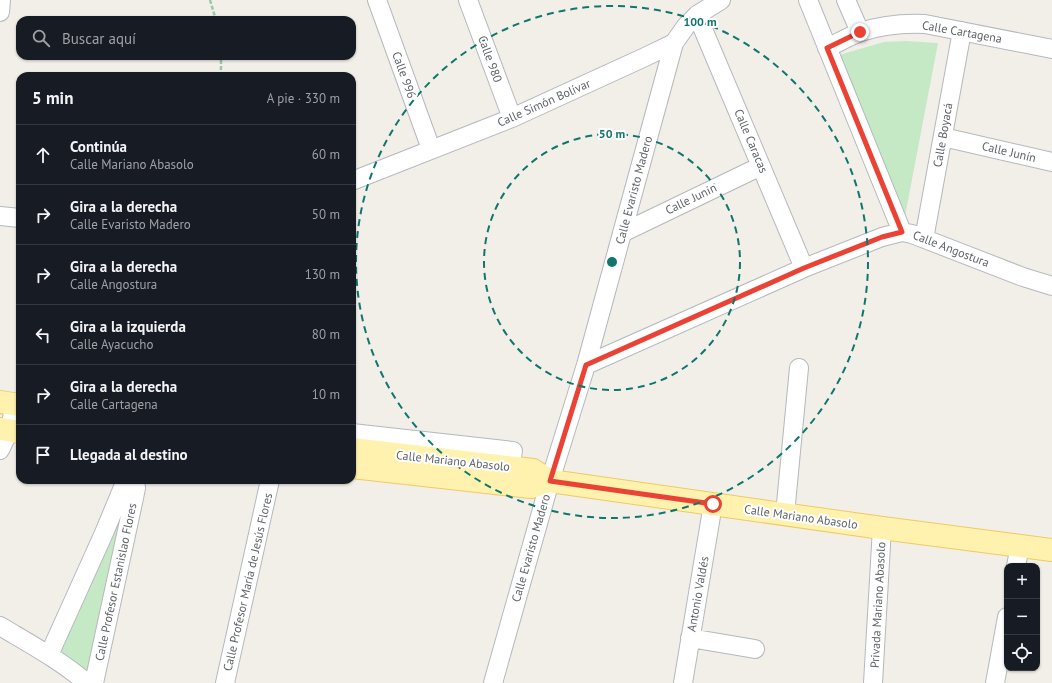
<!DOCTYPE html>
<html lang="es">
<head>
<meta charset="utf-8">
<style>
  :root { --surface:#171b24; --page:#20242c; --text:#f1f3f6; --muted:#9ea1a6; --line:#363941 }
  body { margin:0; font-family:"PT Sans",sans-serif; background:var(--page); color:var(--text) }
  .controls { position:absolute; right:12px; bottom:12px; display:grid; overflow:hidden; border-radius:8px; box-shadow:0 1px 3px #0004 }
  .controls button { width:36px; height:36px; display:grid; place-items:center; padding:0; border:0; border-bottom:1px solid var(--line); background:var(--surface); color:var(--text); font:20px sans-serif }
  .stop { position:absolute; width:12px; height:12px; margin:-9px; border:3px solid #ea4335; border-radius:50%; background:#fff }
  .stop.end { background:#ea4335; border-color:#fff; box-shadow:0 1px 4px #0008 }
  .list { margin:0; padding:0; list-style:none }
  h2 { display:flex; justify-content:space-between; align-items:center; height:52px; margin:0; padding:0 16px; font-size:17px }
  h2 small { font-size:13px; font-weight:400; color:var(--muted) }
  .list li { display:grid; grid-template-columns:26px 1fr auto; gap:12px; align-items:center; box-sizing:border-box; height:60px; padding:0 16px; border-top:1px solid var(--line) }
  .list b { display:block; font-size:15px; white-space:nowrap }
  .list p { margin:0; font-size:13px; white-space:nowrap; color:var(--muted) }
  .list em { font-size:13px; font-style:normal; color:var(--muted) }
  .icon { flex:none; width:22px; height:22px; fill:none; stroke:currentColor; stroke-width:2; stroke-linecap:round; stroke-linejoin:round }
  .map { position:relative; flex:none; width:1052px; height:683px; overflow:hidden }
  .search { position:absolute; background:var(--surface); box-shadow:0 1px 3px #0004; left:16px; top:16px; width:340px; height:44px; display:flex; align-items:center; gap:10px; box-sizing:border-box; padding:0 14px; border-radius:12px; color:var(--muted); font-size:15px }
  .panel { position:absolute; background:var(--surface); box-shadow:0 1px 3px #0004; left:16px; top:72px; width:340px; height:412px; border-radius:12px }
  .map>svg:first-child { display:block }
</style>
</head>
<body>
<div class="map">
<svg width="1052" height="683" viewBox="0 0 1052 683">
  <rect width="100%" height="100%" fill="#f1efe8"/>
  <path fill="#c5e8c5" d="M 905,41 L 938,43 L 905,216 L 839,55 L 884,42 Z
    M 131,491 L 88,677 L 59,649 Z"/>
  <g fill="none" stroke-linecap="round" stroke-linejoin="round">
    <g stroke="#b5b8bc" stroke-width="20">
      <path id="minor" d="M 377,0 L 431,149
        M 468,0 L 512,118
        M 808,0 L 902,232
        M 846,0 L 860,32
        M 0,12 L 1,0
        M 697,15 L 804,268
        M 827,48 C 838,43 849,36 861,32 C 882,25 903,23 925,24 L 1052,49
        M 943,137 L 1052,162
        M 352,181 L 512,118 L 645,57 L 674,43 L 686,26 L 697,15 L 721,0
        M 0,216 L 20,218
        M 622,233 L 761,166
        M 924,239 L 962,31
        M 586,365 L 804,268 L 882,237 L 902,232 L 912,234 L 1023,277 L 1052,286
        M 352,433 L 513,451 L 510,467
        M 0,450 L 9,431 L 15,405
        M 785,514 L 799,368
        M 1016,566 L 1020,546
        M 0,626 C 30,644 60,660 87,683
        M 690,638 L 755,649
        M 49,655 L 104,533 L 126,480
        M 94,683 L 134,498 L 136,488 L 135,480
        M 225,683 L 270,480
        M 493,683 L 550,481 L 586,365 L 674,43
        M 683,683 L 713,504
        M 873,683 L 882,528
        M 995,683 L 1007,617"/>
    </g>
    <g stroke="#f2c960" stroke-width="24">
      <path id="major" d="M 0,402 L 20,405
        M 0,429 L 20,432
        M 352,449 L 533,470 L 550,481 L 882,528 L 1052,550
        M 352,467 L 531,487 L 550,481"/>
    </g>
    <path stroke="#9cc7a9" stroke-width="2.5" stroke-dasharray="4 2" stroke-linecap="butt" d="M 210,0 L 216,20
      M 220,76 L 221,68 L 221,56"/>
    <use href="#minor" stroke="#fff" stroke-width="18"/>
    <use href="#major" stroke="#fff2af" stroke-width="22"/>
  </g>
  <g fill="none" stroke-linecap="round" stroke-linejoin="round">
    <path stroke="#ea4335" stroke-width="5" d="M 713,504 L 550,481 L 586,365 L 804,268 L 882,237 L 902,232 L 827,48 L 860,32"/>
  </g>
  <g fill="none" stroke="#0f766e" stroke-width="2" stroke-dasharray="7 5">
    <circle cx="612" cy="262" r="128"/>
    <circle cx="612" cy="262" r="256"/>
  </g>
  <g text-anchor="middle" stroke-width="4" stroke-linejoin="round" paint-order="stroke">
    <g font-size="12" fill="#5f6368" stroke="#fff">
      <text transform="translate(962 32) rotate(10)" y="4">Calle Cartagena</text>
      <text transform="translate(490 59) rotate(70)" y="4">Calle 980</text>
      <text transform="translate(404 75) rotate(70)" y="4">Calle 996</text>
      <text transform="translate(544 103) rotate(-24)" y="4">Calle Simón Bolívar</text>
      <text transform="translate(943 135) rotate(-80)" y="4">Calle Boyacá</text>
      <text transform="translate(751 141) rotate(67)" y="4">Calle Caracas</text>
      <text transform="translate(1009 152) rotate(13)" y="4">Calle Junín</text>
      <text transform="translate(634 190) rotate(-75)" y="4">Calle Evaristo Madero</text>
      <text transform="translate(691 199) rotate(-26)" y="4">Calle Junín</text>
      <text transform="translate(951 249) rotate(21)" y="4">Calle Angostura</text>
      <text transform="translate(453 461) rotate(6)" y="4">Calle Mariano Abasolo</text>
      <text transform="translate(801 517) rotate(8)" y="4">Calle Mariano Abasolo</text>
      <text transform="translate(531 548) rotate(-74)" y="4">Calle Evaristo Madero</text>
      <text transform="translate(116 582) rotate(-78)" y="4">Calle Profesor Estanislao Flores</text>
      <text transform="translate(248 582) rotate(-77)" y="4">Calle Profesor María de Jesús Flores</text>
      <text transform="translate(698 594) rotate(-80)" y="4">Antonio Valdés</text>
      <text transform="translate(878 605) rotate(-87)" y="4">Privada Mariano Abasolo</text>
    </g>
  </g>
  <circle cx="612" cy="262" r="6" fill="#0f766e" stroke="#fff" stroke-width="2"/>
  <g font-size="12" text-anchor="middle" font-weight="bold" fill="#0f766e" stroke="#fff" stroke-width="4" stroke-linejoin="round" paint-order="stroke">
    <text x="700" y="26">100 m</text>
    <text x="612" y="138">50 m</text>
  </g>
</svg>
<div class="controls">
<button>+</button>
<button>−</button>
<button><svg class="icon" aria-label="locate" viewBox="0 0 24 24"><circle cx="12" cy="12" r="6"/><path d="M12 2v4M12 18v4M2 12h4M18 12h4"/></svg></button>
</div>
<div class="stop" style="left:713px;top:504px"></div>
<div class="stop end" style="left:860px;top:32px"></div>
<div class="search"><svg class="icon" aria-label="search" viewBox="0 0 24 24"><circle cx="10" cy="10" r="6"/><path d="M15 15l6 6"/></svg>Buscar aquí</div>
<section class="panel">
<h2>5 min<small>A pie · 330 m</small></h2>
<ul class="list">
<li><svg class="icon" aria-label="ahead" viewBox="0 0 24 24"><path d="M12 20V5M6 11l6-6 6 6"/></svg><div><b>Continúa</b><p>Calle Mariano Abasolo</p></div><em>60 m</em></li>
<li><svg class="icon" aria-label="right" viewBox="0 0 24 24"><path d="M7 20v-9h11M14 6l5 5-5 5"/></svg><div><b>Gira a la derecha</b><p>Calle Evaristo Madero</p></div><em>50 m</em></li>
<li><svg class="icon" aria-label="right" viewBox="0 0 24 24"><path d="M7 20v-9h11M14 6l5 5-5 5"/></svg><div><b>Gira a la derecha</b><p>Calle Angostura</p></div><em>130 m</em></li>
<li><svg class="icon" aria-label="left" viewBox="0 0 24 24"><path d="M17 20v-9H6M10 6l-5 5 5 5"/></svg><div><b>Gira a la izquierda</b><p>Calle Ayacucho</p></div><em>80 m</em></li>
<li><svg class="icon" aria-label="right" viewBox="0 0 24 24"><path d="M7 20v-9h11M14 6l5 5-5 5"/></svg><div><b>Gira a la derecha</b><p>Calle Cartagena</p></div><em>10 m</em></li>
<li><svg class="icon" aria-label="arrive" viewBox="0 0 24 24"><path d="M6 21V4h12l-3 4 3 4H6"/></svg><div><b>Llegada al destino</b></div></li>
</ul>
</section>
</div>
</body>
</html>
